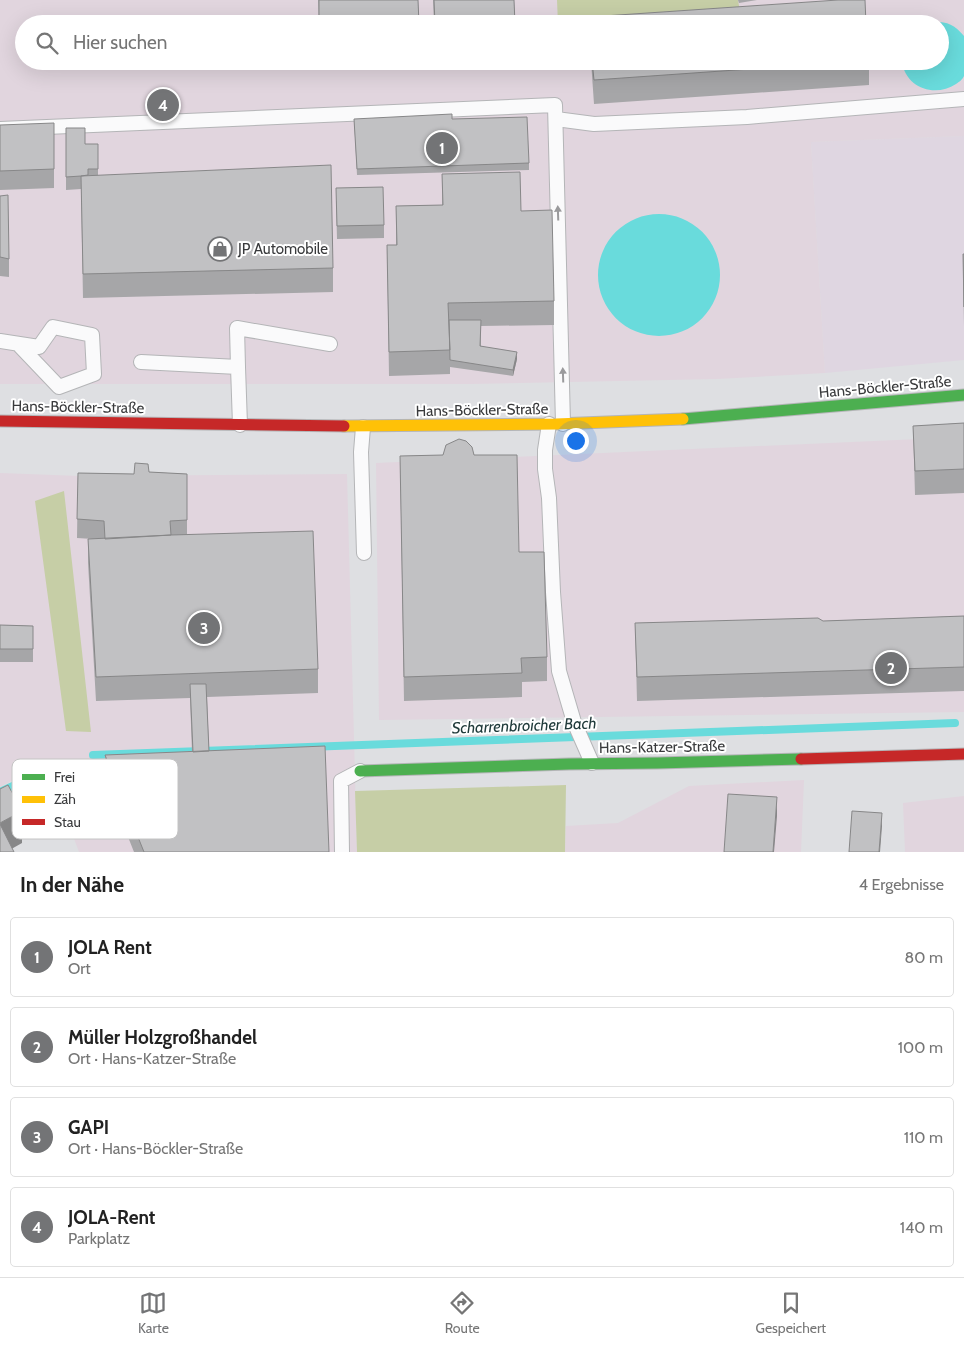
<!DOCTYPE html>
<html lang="de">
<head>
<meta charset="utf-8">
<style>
  :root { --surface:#fff; --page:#f6f6f6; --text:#222; --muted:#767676; --line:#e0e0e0; --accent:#737476 }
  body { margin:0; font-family:Cabin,sans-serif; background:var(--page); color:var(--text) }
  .you { position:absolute; left:575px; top:440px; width:18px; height:18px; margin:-12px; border:4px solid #fff; border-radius:50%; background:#1a73e8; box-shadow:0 0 0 8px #1a73e833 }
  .badge { display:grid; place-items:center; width:32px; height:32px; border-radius:50%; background:var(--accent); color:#fff; font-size:16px; font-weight:700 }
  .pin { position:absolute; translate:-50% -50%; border:2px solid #fff; box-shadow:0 1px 5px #0006 }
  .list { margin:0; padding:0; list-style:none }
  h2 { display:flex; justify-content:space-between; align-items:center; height:65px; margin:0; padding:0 20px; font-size:21px }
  h2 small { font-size:16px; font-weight:400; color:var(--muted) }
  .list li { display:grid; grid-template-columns:32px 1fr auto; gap:15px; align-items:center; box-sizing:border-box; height:80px; margin:0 10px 10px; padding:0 10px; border:1px solid var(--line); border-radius:5px }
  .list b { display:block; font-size:19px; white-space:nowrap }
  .list p { margin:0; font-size:16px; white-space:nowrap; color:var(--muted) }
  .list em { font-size:16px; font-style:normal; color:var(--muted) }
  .icon { flex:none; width:28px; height:28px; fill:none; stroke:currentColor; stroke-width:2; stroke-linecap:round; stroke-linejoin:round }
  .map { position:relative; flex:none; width:964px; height:852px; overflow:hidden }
  .search { position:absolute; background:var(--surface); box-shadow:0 5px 20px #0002; left:15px; right:15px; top:15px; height:55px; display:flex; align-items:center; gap:12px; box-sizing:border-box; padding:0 18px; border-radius:28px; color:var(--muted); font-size:19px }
  .sheet { height:425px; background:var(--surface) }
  nav { display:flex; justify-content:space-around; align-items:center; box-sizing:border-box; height:70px; border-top:1px solid var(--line); background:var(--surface); font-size:14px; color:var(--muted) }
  nav a { display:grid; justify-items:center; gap:2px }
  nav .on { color:var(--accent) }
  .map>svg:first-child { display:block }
</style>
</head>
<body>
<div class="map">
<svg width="964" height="852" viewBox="0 0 964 852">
  <rect width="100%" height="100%" fill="#dedfe2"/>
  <path fill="#dfd6e1" d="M 964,136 L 964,360 L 825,373 L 811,142 Z"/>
  <path fill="#e1d5de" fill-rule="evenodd" d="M 0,0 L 964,0 L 964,136 L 811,142 L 825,373 L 717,379 L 470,384 L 0,384 ZM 24,24 L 940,24 L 940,61 L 24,61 Z
    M 964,437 L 964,712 L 379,720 L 376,463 Z
    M 0,473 L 80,476 L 347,474 L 357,852 L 79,852 L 64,812 L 13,780 L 0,787 Z
    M 804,780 L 801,852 L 565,852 L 566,826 L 618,823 L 689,786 Z
    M 964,796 L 964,852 L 905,852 L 903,803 Z"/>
  <path fill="#c6cea6" d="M 557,0 L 738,0 L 742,23 L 723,24 L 558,24 Z
    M 64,491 L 91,732 L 66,731 L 35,501 Z
    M 566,785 L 565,852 L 357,852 L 355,791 Z"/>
  <path fill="#69dbdc" d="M 929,22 C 945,21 953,23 964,36 C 964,45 964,68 964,76 C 963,79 959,82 956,84 C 935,98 905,88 902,61 L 940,61 L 940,24 L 925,24 Z
    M598 275a61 61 0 1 1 122 0a61 61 0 1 1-122 0Z"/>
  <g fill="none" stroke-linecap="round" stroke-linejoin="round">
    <path stroke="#69dbdc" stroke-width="8" d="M 93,755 L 955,723
      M 0,792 L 28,779"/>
    <g stroke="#b4b5b7" stroke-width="16">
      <path id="lane" d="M 556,119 L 594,124 L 747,117 L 964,99
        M 0,129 L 555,105 L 563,424
        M 0,341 L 39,347 L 53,327 L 92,335 L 94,374 L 59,387 L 18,344
        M 141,362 L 238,367 L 237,328 L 330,344
        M 238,367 L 240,425
        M 549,424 L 545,450 L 545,469 L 549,498 L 553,592 L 559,671 L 574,722 L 592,763
        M 363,427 L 361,452 L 364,553
        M 342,852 L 341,781 L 360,771"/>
    </g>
    <g stroke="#b4b5b7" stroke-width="13">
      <path id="fast" d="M 683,419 L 964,395
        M 360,771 L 569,764 L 658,763 L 801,759"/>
    </g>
    <g stroke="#b4b5b7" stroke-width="13">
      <path id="slow" d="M 344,426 L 556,424 L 683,419"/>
    </g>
    <g stroke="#b4b5b7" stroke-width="13">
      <path id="jam" d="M 0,421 L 344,426
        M 801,759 L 964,754"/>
    </g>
    <use href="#lane" stroke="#fafafb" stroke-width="14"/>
    <use href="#fast" stroke="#4caf50" stroke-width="11"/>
    <use href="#slow" stroke="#ffc107" stroke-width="11"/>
    <use href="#jam" stroke="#c62828" stroke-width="11"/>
  </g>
  <path fill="#a6a6a8" d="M 318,0 L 418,0 L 419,24 L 319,24 Z
    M 433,0 L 514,0 L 515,24 L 434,24 Z
    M 738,0 L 757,0 L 739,3 Z
    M 591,61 L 869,61 L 869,85 L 594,104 Z
    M 354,119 L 529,163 L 529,170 L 357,175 Z
    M 0,125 L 54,169 L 54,188 L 0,190 Z
    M 66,128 L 85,144 L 98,144 L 98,175 L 333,268 L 333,292 L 83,298 L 81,189 L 66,190 Z
    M 442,174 L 521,211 L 554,301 L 554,325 L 481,326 L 481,346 L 517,359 L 513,376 L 450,367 L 450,374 L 389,376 L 387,245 L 396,245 L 396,206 L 442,205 Z
    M 0,196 L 9,259 L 9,277 L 0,276 Z
    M 336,201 L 384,225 L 384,238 L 337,239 Z
    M 963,254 L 964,254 L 964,326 L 963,273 Z
    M 964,423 L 964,493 L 915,495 L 913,426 Z
    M 474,455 L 519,552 L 547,657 L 547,681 L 522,682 L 522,697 L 404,701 L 400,456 Z
    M 149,472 L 187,474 L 187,535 L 318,669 L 318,693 L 207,697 L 209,751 L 329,852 L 134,852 L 105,779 L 105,755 L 192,752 L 190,698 L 96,701 L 88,563 L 88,539 L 93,539 L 77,538 L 78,473 L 134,474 Z
    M 964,616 L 964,691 L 637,701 L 635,623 L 823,621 Z
    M 0,625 L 33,626 L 33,662 L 0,662 Z"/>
  <path fill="#878788" d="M 517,352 L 517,359 L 513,376 L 513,370 Z
    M 777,797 L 777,816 L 774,852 L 773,852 Z
    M 22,811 L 22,843 L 6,852 L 0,823 Z
    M 882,813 L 882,826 L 880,852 L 879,852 Z"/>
  <path fill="#c1c1c3" stroke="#878788" d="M 319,0 L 418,0 L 419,24 L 319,24 Z
    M 434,0 L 514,0 L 515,24 L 435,24 Z
    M 838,0 L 865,0 L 866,24 L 590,24 L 589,17 Z
    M 592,61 L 864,61 L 594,80 Z
    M 452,114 L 452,119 L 527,117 L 529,163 L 357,169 L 354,119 Z
    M 54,123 L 54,169 L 0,171 L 0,125 Z
    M 66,128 L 85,128 L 85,144 L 98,144 L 98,169 L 88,169 L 88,175 L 81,176 L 66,177 Z
    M 331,165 L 333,268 L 83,274 L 81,176 Z
    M 520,172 L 521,211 L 552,210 L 554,301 L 448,303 L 450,350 L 389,352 L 387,245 L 397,245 L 396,206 L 443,205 L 442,174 Z
    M 383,187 L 384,225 L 337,226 L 336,188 Z
    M 8,195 L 9,259 L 0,257 L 0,196 Z
    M 963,254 L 964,254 L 964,307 Z
    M 449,320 L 481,320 L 480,346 L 517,352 L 513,370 L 450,360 Z
    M 964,423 L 964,469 L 915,471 L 913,426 Z
    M 459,439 L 466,441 L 472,447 L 474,455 L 517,455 L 519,552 L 544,552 L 547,657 L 521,658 L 522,673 L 404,677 L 400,456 L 443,455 L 446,445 Z
    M 135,463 L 148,464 L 149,472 L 187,474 L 187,520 L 170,521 L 171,535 L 105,539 L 104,521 L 77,519 L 78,473 L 134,474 Z
    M 313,531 L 318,669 L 96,677 L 88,539 L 171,535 Z
    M 964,616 L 964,667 L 637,677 L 635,623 L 818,618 L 823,621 Z
    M 0,625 L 33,626 L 33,649 L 0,649 Z
    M 190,684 L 206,684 L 209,751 L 193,752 Z
    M 325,746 L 329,852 L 144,852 L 105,755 Z
    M 8,785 L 22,811 L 0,823 L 0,789 Z
    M 728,794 L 777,797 L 773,852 L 724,852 Z
    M 852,811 L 882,813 L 879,852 L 849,852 Z
    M 0,824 L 14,852 L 0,852 Z"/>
  <defs><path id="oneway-solid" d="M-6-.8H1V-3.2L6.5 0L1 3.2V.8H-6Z" transform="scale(1.25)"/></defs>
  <g fill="#9a9a9c">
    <use href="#oneway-solid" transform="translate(558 213) rotate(-92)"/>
    <use href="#oneway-solid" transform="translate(563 375) rotate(-92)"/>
  </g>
  <defs>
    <g id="shop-ring" transform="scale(1.25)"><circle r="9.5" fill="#fff" stroke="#737476" stroke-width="1.5"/><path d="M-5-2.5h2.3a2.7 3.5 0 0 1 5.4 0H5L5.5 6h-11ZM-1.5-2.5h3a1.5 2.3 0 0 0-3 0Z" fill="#737476"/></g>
  </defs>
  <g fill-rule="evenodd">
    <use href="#shop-ring" x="220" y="249"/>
  </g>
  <g text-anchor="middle" stroke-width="4" stroke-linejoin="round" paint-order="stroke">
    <g font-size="15" fill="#393a3c" stroke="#fff" text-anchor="start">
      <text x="238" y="254">JP Automobile</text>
    </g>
    <g font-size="15" fill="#393a3c" stroke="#fff">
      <text transform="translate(885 387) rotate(-5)" y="5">Hans-Böckler-Straße</text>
      <text transform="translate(78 407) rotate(1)" y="5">Hans-Böckler-Straße</text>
      <text transform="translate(482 410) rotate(-1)" y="5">Hans-Böckler-Straße</text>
      <text transform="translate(662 747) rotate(-1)" y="5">Hans-Katzer-Straße</text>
    </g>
    <g font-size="16" font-style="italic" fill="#213b3b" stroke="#fff">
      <text transform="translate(524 725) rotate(-2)" y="6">Scharrenbroicher Bach</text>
    </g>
  </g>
  <rect x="12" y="759" width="166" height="80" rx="8" fill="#fff" stroke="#c4c4c4" stroke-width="1"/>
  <rect x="22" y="774" width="23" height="6" fill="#4caf50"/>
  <rect x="22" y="796" width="23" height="7" fill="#ffc107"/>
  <rect x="22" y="819" width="23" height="6" fill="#c62828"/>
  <g font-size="14" fill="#393a3c">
    <text x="54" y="782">Frei</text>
    <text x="54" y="804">Zäh</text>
    <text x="54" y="827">Stau</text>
  </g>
</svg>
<div class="you"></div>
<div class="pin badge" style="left:442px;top:148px">1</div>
<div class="pin badge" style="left:891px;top:668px">2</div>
<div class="pin badge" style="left:204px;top:628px">3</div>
<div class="pin badge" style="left:163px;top:105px">4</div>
<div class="search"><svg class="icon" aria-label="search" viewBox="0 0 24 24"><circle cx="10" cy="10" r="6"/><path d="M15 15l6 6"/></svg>Hier suchen</div>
</div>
<section class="sheet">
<h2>In der Nähe<small>4 Ergebnisse</small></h2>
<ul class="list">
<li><span class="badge">1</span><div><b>JOLA Rent</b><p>Ort</p></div><em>80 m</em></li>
<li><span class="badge">2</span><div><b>Müller Holzgroßhandel</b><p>Ort · Hans-Katzer-Straße</p></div><em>100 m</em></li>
<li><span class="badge">3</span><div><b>GAPI</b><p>Ort · Hans-Böckler-Straße</p></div><em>110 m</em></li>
<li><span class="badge">4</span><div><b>JOLA-Rent</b><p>Parkplatz</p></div><em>140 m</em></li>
</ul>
</section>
<nav>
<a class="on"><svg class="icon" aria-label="map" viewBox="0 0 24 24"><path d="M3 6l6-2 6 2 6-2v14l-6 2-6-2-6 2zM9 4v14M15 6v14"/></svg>Karte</a>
<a><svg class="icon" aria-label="directions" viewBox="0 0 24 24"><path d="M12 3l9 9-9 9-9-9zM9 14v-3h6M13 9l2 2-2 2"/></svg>Route</a>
<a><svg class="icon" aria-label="saved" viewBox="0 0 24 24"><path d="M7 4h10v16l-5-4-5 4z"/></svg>Gespeichert</a>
</nav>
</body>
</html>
